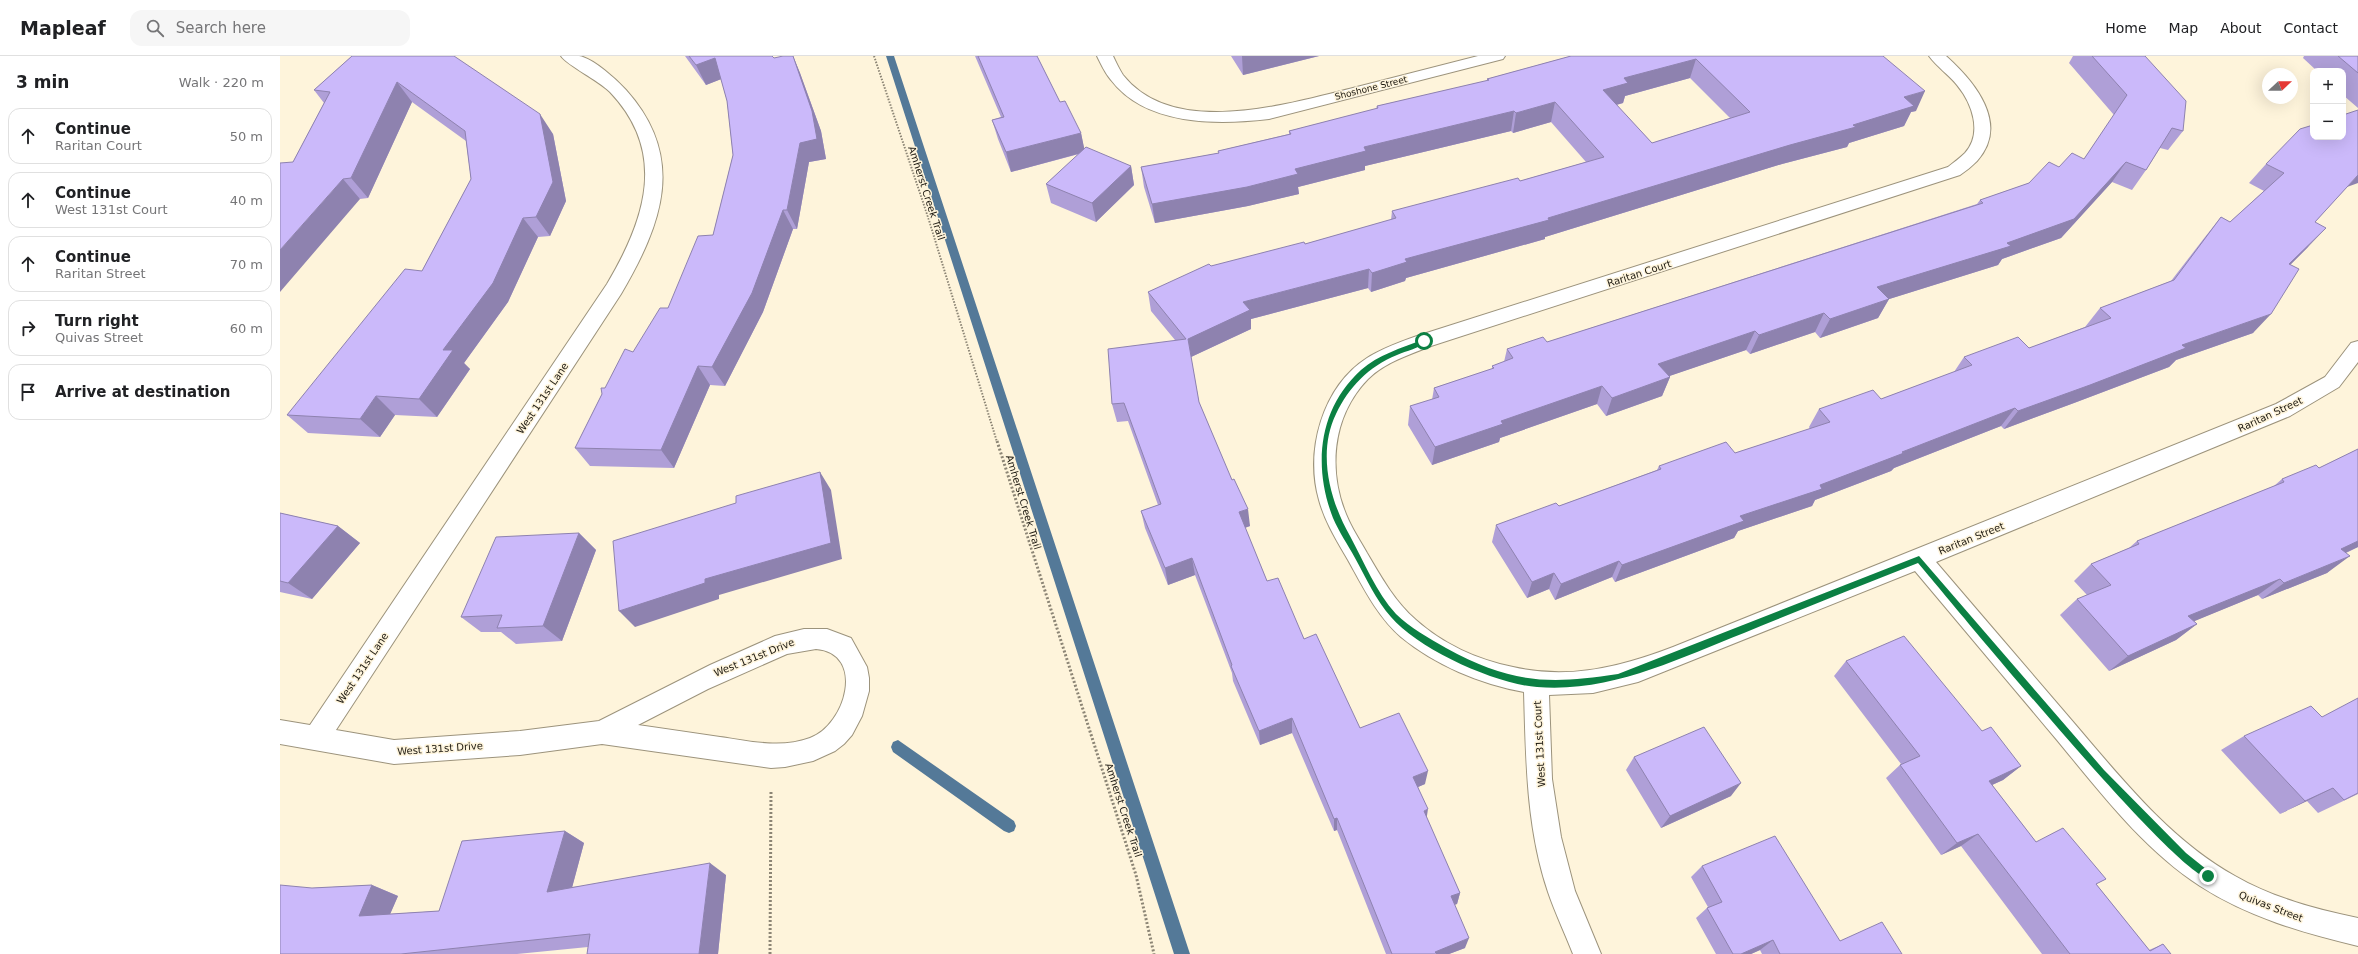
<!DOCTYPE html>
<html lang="en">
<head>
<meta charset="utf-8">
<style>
  :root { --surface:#fff; --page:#f6f6f6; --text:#202124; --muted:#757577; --line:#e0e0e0 }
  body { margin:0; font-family:"DejaVu Sans",sans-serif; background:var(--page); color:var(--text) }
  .controls { position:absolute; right:12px; top:12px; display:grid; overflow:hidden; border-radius:8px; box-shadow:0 4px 16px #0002 }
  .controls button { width:36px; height:36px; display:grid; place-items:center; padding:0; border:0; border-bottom:1px solid var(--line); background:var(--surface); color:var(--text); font:20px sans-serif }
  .compass { position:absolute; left:1982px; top:12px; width:36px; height:36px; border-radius:50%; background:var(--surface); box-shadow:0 4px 16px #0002; rotate:68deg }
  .stop { position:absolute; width:12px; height:12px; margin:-9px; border:3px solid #0b8043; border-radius:50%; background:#fff }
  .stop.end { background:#0b8043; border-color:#fff; box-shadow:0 1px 4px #0008 }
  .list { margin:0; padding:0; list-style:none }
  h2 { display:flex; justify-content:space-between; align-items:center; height:52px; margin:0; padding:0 16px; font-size:17px }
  h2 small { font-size:13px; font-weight:400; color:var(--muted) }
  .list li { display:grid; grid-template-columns:26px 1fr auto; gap:12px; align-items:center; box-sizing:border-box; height:56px; margin:0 8px 8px; padding:0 8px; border:1px solid var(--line); border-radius:12px }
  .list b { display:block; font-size:15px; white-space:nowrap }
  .list p { margin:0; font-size:13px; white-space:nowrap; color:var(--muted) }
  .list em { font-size:13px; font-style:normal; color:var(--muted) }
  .icon { flex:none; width:22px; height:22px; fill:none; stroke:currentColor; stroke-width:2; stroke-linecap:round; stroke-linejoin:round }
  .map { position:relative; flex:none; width:2078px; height:898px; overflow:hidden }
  header { display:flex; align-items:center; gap:24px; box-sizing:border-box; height:56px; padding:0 20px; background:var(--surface); border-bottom:1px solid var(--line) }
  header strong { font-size:19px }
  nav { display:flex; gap:22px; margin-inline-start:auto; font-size:14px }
  .search { width:280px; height:36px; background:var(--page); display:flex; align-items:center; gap:10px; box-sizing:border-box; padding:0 14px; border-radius:12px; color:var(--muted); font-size:15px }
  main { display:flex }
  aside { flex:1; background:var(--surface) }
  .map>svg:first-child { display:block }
</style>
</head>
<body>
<header>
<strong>Mapleaf</strong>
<div class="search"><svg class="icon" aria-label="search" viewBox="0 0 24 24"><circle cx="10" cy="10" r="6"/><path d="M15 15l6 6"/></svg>Search here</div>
<nav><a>Home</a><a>Map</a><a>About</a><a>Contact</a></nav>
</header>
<main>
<aside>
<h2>3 min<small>Walk · 220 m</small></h2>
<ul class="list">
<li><svg class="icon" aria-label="ahead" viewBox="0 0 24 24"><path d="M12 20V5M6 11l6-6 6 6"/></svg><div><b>Continue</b><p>Raritan Court</p></div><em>50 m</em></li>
<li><svg class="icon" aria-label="ahead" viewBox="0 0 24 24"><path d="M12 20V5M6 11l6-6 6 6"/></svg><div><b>Continue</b><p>West 131st Court</p></div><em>40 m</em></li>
<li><svg class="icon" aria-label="ahead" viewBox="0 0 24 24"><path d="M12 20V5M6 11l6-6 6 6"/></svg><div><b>Continue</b><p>Raritan Street</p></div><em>70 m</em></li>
<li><svg class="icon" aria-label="right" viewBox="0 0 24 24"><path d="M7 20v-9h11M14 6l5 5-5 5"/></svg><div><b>Turn right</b><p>Quivas Street</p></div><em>60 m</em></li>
<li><svg class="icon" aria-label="arrive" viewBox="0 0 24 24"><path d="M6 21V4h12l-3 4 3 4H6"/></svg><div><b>Arrive at destination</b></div></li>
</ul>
</aside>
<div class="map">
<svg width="2078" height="898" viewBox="0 0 2078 898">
  <rect width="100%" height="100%" fill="#fef4db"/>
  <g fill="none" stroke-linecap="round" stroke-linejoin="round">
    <path fill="#547998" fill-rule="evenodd" d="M 606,0 L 614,0 L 910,898 L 894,898 Z
      M 618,684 L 734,765 L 736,770 L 734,775 L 729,777 L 724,775 L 613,696 L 611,691 L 613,686 Z"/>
    <g stroke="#9c937c" stroke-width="2">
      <path id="minor" d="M 281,0 C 287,0 294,0 299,0 C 313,2 337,24 346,34 C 407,102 382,168 341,238 L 56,674 L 114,684 L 240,675 L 319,665 L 430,609 L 495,580 L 524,573 L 547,573 L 571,582 L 587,611 L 589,622 L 589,635 L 582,660 L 572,679 L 564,688 L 555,695 L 533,705 L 505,711 L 491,712 L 322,688 L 240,699 L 114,708 L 0,688 L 0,664 L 30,669 L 327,228 C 365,164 388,97 330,36 C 318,24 288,10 281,0 ZM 536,593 C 586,597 566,669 530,682 C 501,693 469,685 440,681 C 413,677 386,673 358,669 L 428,633 L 507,598 Z
        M 817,0 L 833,0 C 836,6 839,13 843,19 C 893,82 1004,49 1069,33 C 1112,22 1155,11 1198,0 L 1225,0 L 1223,3 L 989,63 C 937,69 866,70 831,24 C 825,17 821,8 817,0 Z
        M 1649,0 L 1666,0 C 1695,26 1730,68 1697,105 C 1692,110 1686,115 1680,119 L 1151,290 C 1129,299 1105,306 1088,323 C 1051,361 1047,418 1069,465 C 1074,476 1081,486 1087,497 C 1101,521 1115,546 1136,564 C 1163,588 1198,604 1233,611 C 1289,624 1341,611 1393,591 L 1996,348 L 2045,321 L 2071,287 L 2078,285 L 2078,306 L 2059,331 L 2010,360 L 1656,506 C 1702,560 1748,613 1794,667 C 1842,723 1890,784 1955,820 C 1993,842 2036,853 2078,862 L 2078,890 C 2023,877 1968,861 1920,830 C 1863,793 1820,736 1777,684 C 1730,628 1682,571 1635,515 L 1358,626 L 1313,637 L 1269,639 L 1272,723 L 1281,781 L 1295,835 L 1321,898 L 1293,898 C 1285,877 1275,857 1268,836 C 1246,771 1246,702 1244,636 C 1200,628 1155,609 1121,581 C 1097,560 1083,531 1068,504 C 1057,485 1045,466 1039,444 C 1025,395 1042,331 1087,302 C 1103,292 1120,286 1137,280 L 1668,111 C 1673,107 1680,102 1685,97 C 1703,77 1692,47 1677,29 C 1669,19 1657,11 1649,0 Z"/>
    </g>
    <path stroke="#8c8575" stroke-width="2" stroke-dasharray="1.5 1.5" stroke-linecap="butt" d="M 594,0 L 648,161 L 717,386"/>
    <path stroke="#8c8575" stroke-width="3" stroke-dasharray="2 2" stroke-linecap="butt" d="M 717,385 L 856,819 L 874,898
      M 490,898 L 491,735"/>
    <use href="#minor" fill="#fff" fill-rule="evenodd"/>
  </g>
  <path fill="#af9fd7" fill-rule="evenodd" d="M 72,0 L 273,78 L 286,145 L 270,180 L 258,181 L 228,246 L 184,307 L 190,313 L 157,361 L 115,359 L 100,381 L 28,377 L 7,359 L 142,215 L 191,123 L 186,85 L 132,46 L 88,142 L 80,143 L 13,106 L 44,47 L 34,34 Z
    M 405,0 L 492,0 L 494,2 L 513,0 L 520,17 L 541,75 L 546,103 L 529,106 L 517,173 L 513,173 L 483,256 L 445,330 L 430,329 L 394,412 L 310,410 L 295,392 L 325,332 L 388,252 L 433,179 L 453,99 L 447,45 L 441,23 L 426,29 Z
    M 695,0 L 757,0 L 780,46 L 801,77 L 804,93 L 851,110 L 854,129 L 816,166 L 771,147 L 766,128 L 799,98 L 731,116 L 718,83 L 712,64 L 721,61 Z
    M 951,0 L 1039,0 L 963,19 Z
    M 1291,0 L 1603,0 L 1636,55 L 1631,56 L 1624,70 L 1569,87 L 1567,91 L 1502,108 L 1265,181 L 1265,183 L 1126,222 L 1125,225 L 1091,236 L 1088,232 L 971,263 L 971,273 L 911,301 L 919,346 L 970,470 L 965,472 L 987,525 L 1024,583 L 1080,672 L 1145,728 L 1138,731 L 1146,762 L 1180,837 L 1177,848 L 1174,849 L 1185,892 L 1169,898 L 1106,898 L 1057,774 L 1054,775 L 1012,677 L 980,689 L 953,625 L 952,617 L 915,519 L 888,529 L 865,472 L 861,455 L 878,449 L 848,365 L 837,366 L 832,348 L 895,284 L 871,255 L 868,236 L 931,210 L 1025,188 L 1111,164 L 1112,155 L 1240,125 L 1306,106 L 1271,66 L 1233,77 L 1231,75 L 1085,110 L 1085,114 L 1018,131 L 1019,138 L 968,150 L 875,167 L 864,131 L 861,111 L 939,97 L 938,95 L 1009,78 L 1009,75 L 1096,53 L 1097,50 L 1207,25 L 1207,23 ZM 1410,22 L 1450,62 L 1372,87 L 1336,49 L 1343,47 L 1345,40 Z
    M 1793,0 L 1812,0 L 1903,75 L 1888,94 L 1880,92 L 1866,114 L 1852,134 L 1832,126 L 1781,182 L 1722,203 L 1718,209 L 1609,243 L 1598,262 L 1540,282 L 1535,276 L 1470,298 L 1466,294 L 1389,320 L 1390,321 L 1382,340 L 1326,360 L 1317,348 L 1220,382 L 1219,386 L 1152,409 L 1128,369 L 1130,350 L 1152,344 L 1154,332 L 1212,313 L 1212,310 L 1224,306 L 1227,293 L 1267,286 L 1697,148 L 1700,144 L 1749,127 L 1779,111 L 1804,103 L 1834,59 L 1789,7 Z
    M 2024,0 L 2078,0 L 2078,52 L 2063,39 L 2063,15 L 2037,15 L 2023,2 Z
    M 1986,108 L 2067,131 L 2035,166 L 2028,191 L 2010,209 L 1973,277 L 1896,304 L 1889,311 L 1794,347 L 1724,373 L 1721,370 L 1614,412 L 1611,415 L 1535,444 L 1532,450 L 1458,475 L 1454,482 L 1335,526 L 1332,521 L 1275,544 L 1269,533 L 1247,542 L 1212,486 L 1216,469 L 1279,450 L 1377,414 L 1379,410 L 1455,397 L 1530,373 L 1529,371 L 1539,353 L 1601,343 L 1674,316 L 1684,301 L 1749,292 L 1805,271 L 1820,252 L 1891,225 L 1925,181 L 1941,161 L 1950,166 L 1984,135 L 1969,127 Z
    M 2078,393 L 2078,491 L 2066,497 L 2047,517 L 1982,543 L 1978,539 L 1914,565 L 1917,568 L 1896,584 L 1829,615 L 1780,559 L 1797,543 L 1807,539 L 1794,525 L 1811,508 L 1849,492 L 1857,485 L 1994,430 L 2002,423 L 2039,412 Z
    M 0,457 L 58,470 L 80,487 L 32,543 L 0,536 Z
    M 299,477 L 316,494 L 282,585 L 236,588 L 221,576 L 201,576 L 181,561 Z
    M 1566,605 L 1702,675 L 1741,710 L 1723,724 L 1712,729 L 1756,786 L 1826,823 L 1816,828 L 1869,894 L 1883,888 L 1891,898 L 1762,898 L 1681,790 L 1661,799 L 1606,722 L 1621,708 L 1554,620 Z
    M 1964,680 L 2078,738 L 2038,757 L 2027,745 L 2000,758 L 1941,694 Z
    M 1354,701 L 1451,740 L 1381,772 L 1346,714 Z
    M 285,775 L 304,787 L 292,831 L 446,819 L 438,898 L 307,898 L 308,891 L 237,898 L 0,898 L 32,832 L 92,829 L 118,840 L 110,858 L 159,855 Z
    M 1422,810 L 1560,885 L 1622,898 L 1482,898 L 1480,894 L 1471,898 L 1436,898 L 1416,862 L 1427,852 L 1428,851 L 1411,821 Z"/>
  <path fill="#8e82af" d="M 513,0 L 520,17 L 541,75 L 546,103 L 529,106 L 517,173 L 507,154 L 520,87 Z
    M 962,0 L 1039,0 L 963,19 Z
    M 435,2 L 444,22 L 426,29 L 416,9 Z
    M 1416,3 L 1410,22 L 1345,40 L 1343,47 L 1318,54 L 1323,34 L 1344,22 Z
    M 117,26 L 132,46 L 88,142 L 71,122 Z
    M 1645,35 L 1636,55 L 1631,56 L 1624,70 L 1569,87 L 1567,91 L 1502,108 L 1265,181 L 1265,183 L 1126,222 L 1125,225 L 1091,236 L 1092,217 L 1125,203 L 1268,162 L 1573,69 L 1624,41 Z
    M 1275,46 L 1271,66 L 1233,77 L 1236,57 Z
    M 1234,55 L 1231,75 L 1085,110 L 1085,114 L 1018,131 L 1019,138 L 968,150 L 875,167 L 872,148 L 1084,91 Z
    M 260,58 L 273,78 L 286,145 L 270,180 L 256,161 Z
    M 801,77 L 805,96 L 731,116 L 726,96 Z
    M 1846,106 L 1832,126 L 1781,182 L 1722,203 L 1718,209 L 1587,250 L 1597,231 L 1727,187 Z
    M 851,110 L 854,129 L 816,166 L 812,147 Z
    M 2078,119 L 2078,127 L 2067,131 Z
    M 63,123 L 80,143 L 0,236 L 0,194 Z
    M 503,154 L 513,173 L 483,256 L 445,330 L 432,311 Z
    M 243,162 L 258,181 L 228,246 L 184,307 L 190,313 L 157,361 L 139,343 L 163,294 Z
    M 2046,172 L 2028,191 L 1991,228 L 2009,208 Z
    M 1089,213 L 1088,232 L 971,263 L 971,273 L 911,301 L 908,283 L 963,246 Z
    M 1609,243 L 1598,262 L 1540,282 L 1550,263 Z
    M 1544,257 L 1535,276 L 1470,298 L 1479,279 Z
    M 1991,258 L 1973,277 L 1896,304 L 1889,311 L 1794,347 L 1724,373 L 1738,355 L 1902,289 Z
    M 1475,275 L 1466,294 L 1372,326 L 1378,308 Z
    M 418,310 L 430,329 L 394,412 L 381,394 Z
    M 1390,321 L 1382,340 L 1326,360 L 1332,342 Z
    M 1322,330 L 1317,348 L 1220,382 L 1219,386 L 1152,409 L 1155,391 L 1221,365 Z
    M 96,340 L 115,359 L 100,381 L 80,363 Z
    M 1735,352 L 1721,370 L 1614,412 L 1611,415 L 1535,444 L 1532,450 L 1458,475 L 1454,482 L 1335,526 L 1342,509 L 1460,460 L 1540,429 L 1622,396 Z
    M 540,416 L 551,434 L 562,503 L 439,539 L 439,543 L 355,571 L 339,555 L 425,523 Z
    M 968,453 L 970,470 L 961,473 L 959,456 Z
    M 58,470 L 80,487 L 32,543 L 8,527 Z
    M 299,477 L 316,494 L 282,585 L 263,570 Z
    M 2078,485 L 2078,491 L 2039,509 L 2061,493 Z
    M 2070,500 L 2047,517 L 1982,543 L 2004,527 Z
    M 912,502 L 915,519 L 888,529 L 885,512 Z
    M 1339,505 L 1332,521 L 1275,544 L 1281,528 Z
    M 1274,517 L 1269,533 L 1247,542 L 1252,526 Z
    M 2000,523 L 1978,539 L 1888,576 L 1908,560 Z
    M 1917,568 L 1896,584 L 1829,615 L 1848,600 Z
    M 1012,662 L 1012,677 L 980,689 L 979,675 Z
    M 1741,710 L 1723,724 L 1692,738 L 1709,725 Z
    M 1148,715 L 1145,728 L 1131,734 L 1133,721 Z
    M 1461,727 L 1451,740 L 1381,772 L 1390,760 Z
    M 2053,732 L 2027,745 L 2000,758 L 2025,745 Z
    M 1148,753 L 1146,766 L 1144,755 Z
    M 1057,762 L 1057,774 L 1054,775 L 1054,763 Z
    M 285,775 L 304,787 L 288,847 L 267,836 Z
    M 1698,778 L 1681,790 L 1661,799 L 1677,787 Z
    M 430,807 L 446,819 L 438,898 L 419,898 Z
    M 92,829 L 118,840 L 105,870 L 79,860 Z
    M 1180,837 L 1177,848 L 1167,851 L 1171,840 Z
    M 1189,882 L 1185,892 L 1169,898 L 1155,898 L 1155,896 Z
    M 1493,884 L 1480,894 L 1471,898 L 1461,898 Z"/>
  <path fill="#cbb9fa" stroke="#8e82af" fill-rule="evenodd" d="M 72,0 L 174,0 L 260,58 L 273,126 L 256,161 L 243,162 L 213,227 L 163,294 L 173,294 L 139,343 L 96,340 L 80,363 L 7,359 L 125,213 L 142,215 L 191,123 L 185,75 L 117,26 L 71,122 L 63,123 L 0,194 L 0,107 L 13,106 L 50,36 L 34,34 Z
    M 409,0 L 492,0 L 494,2 L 503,0 L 513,0 L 532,55 L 537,83 L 520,87 L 507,154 L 503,154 L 472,237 L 432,311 L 418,310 L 381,394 L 295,392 L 322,338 L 321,332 L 325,332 L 345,293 L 353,296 L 380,252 L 388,252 L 418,180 L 433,179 L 453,99 L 447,45 L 435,2 L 416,9 Z
    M 698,0 L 757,0 L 780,46 L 785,45 L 801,77 L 726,96 L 712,64 L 724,61 Z
    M 1291,0 L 1603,0 L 1645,35 L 1624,41 L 1634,50 L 1573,69 L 1576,71 L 1510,89 L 1268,162 L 1269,164 L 1125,203 L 1127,206 L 1092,217 L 1089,213 L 963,246 L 970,254 L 908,283 L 919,346 L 952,424 L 954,423 L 968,453 L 959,456 L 987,525 L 998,522 L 1024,583 L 1036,578 L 1080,672 L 1119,657 L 1148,715 L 1133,721 L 1148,753 L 1144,755 L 1180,837 L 1171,840 L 1189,882 L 1155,896 L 1157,898 L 1112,898 L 1057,762 L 1054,763 L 1012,662 L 979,675 L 951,610 L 952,609 L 912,502 L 885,512 L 861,455 L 881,448 L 844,347 L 832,348 L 828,293 L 906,283 L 868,236 L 929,208 L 931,210 L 1024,186 L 1025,188 L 1116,162 L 1112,155 L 1238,122 L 1240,125 L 1324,101 L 1275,46 L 1236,57 L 1234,55 L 1084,91 L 1086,95 L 1015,113 L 1018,118 L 967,131 L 872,148 L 861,111 L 939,97 L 938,95 L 1011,78 L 1009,75 L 1098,52 L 1097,50 L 1209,24 L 1207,23 ZM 1416,3 L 1470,56 L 1372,87 L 1323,34 L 1348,27 L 1344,22 Z
    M 1812,0 L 1865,0 L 1906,45 L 1903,75 L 1892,72 L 1866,114 L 1846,106 L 1794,163 L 1727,187 L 1731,190 L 1597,231 L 1609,243 L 1550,263 L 1544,257 L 1479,279 L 1475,275 L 1378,308 L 1390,321 L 1332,342 L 1322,330 L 1221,365 L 1223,368 L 1155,391 L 1130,350 L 1159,341 L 1154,332 L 1214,312 L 1212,310 L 1233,302 L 1227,293 L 1263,281 L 1267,286 L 1703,147 L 1700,144 L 1749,127 L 1769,106 L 1779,111 L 1792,97 L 1804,103 L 1847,39 Z
    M 2058,0 L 2078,0 L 2078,17 Z
    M 2078,54 L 2078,119 L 2035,166 L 2046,172 L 2009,208 L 2019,213 L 1991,258 L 1902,289 L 1906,292 L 1810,329 L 1738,355 L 1735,352 L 1622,396 L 1624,397 L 1540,429 L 1542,433 L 1460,460 L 1464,465 L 1342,509 L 1339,505 L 1281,528 L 1274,517 L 1252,526 L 1216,469 L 1276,447 L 1279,450 L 1381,413 L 1379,410 L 1446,386 L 1455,397 L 1550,366 L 1539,353 L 1593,334 L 1601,343 L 1692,309 L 1684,301 L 1738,281 L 1749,292 L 1831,262 L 1820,252 L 1894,224 L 1941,161 L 1950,166 L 2004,117 L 1986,108 L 2020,73 L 2033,69 L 2033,81 L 2063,81 L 2063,59 Z
    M 806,91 L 851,110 L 812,147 L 766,128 Z
    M 2078,393 L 2078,485 L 2061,493 L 2070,500 L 2004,527 L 2000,523 L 1908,560 L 1917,568 L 1848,600 L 1797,543 L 1831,529 L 1811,508 L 1859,488 L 1857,485 L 2004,426 L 2002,423 L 2036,409 L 2039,412 Z
    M 540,416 L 551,487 L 425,523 L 425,527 L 339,555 L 333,485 L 456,447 L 456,440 Z
    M 0,457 L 58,470 L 8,527 L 0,525 Z
    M 299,477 L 263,570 L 217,572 L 222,559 L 181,561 L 216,481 Z
    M 1624,580 L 1702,675 L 1711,671 L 1741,710 L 1709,725 L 1756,786 L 1783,772 L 1826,823 L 1816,828 L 1870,895 L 1883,888 L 1891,898 L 1790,898 L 1698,778 L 1677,787 L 1620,709 L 1640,700 L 1566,605 Z
    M 2078,642 L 2078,737 L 2064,744 L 2053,732 L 2025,745 L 1964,680 L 2031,650 L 2042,661 Z
    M 1424,671 L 1461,727 L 1390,760 L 1354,701 Z
    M 285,775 L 267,836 L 430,807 L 419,898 L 307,898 L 310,878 L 121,898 L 0,898 L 0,829 L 32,832 L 92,829 L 79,860 L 159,855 L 182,785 Z
    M 1495,780 L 1560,885 L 1602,866 L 1622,898 L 1500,898 L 1493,884 L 1461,898 L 1453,898 L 1427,852 L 1442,846 L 1422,810 Z"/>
  <path fill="#0b8043" d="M 1142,284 L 1147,285 C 1140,292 1126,295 1117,299 C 1088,311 1069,331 1056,358 C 1037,397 1050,445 1070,480 C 1084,506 1096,536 1116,558 C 1130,572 1149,582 1166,592 C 1230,627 1267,629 1338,618 L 1639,500 L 1824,714 L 1906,797 L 1931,817 L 1931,822 C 1906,833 1668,542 1638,507 C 1580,530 1522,553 1464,577 C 1397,603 1331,637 1257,631 C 1215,628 1138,593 1111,561 C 1096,544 1086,522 1075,502 C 1068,489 1059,476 1053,462 C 1033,411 1038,353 1081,314 C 1098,299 1121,292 1142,284 Z"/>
  <g text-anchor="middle" stroke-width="3" stroke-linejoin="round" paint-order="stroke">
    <g font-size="9" fill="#1d1911" stroke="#fef4db">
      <text transform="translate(1091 32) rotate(-14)" y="3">Shoshone Street</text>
    </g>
    <g font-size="10" fill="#1d1911" stroke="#fef4db">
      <text transform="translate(647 137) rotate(72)" y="4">Amherst Creek Trail</text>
      <text transform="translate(1359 217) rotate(-18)" y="4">Raritan Court</text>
      <text transform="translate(262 342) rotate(-56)" y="4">West 131st Lane</text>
      <text transform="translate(1990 358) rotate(-25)" y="4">Raritan Street</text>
      <text transform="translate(744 446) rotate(73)" y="4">Amherst Creek Trail</text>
      <text transform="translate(1691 482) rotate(-22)" y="4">Raritan Street</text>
      <text transform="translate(474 601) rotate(-22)" y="4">West 131st Drive</text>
      <text transform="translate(82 612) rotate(-56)" y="4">West 131st Lane</text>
      <text transform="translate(1259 688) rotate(-93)" y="4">West 131st Court</text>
      <text transform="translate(160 692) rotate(-4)" y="4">West 131st Drive</text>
      <text transform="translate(844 754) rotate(72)" y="4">Amherst Creek Trail</text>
      <text transform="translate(1991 850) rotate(21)" y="4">Quivas Street</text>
    </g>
  </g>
</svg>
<div class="controls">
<button>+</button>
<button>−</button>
</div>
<svg class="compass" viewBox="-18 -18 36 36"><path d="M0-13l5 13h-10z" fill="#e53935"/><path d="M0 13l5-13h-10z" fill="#757577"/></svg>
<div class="stop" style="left:1144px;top:285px"></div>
<div class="stop end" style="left:1928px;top:820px"></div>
</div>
</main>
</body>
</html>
